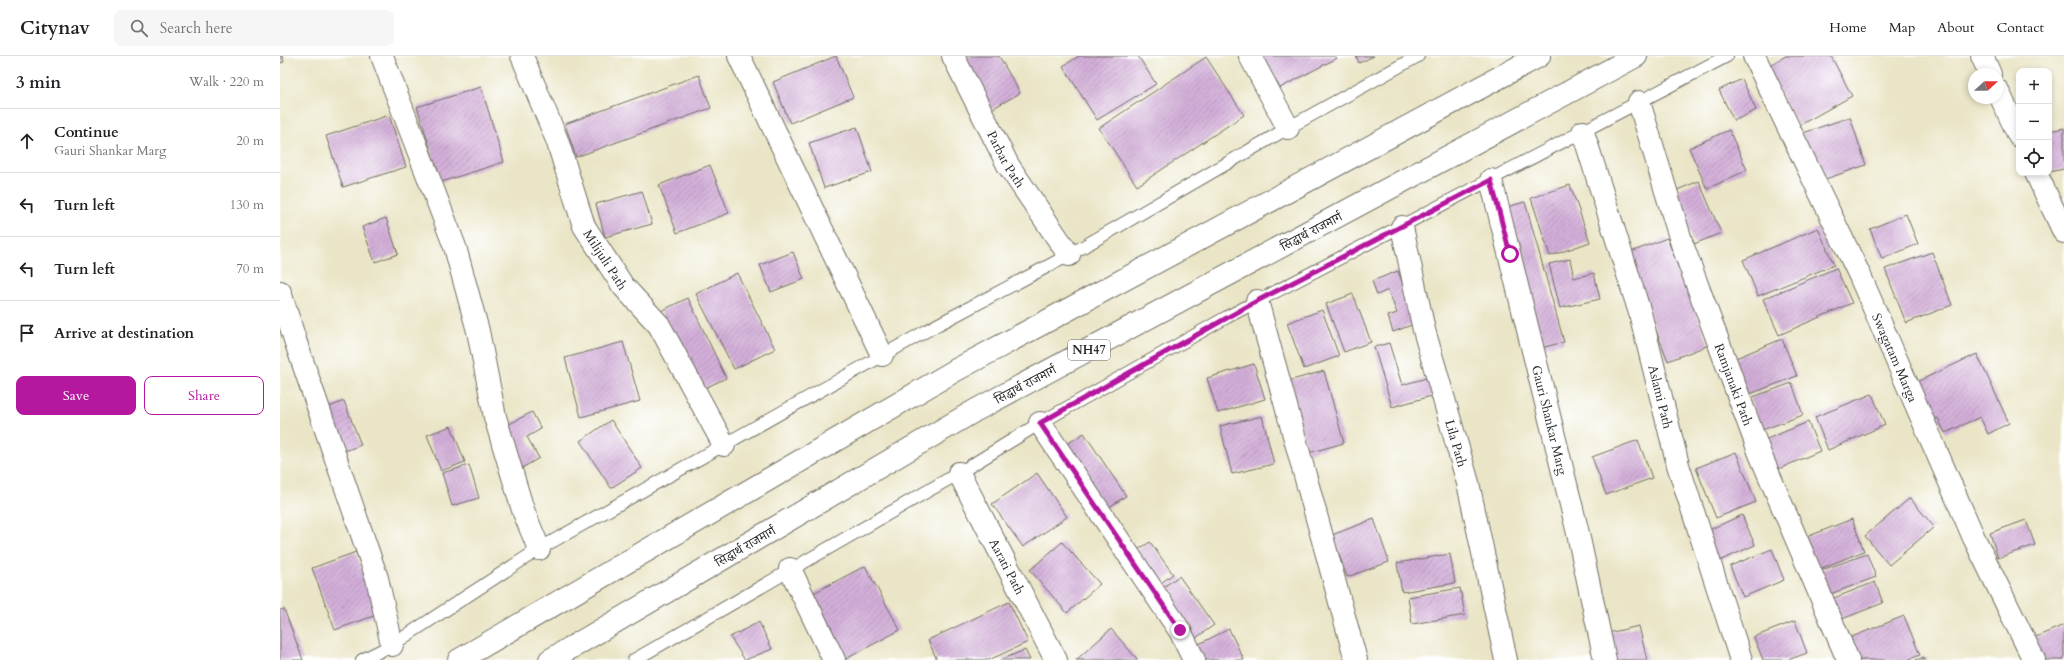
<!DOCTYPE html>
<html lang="en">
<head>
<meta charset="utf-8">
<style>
  :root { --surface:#fff; --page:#f6f6f6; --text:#202124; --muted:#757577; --line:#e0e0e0; --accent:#b5179e }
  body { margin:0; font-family:Cardo,"Noto Serif Devanagari",serif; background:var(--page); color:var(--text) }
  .controls { position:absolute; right:12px; top:12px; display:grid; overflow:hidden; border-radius:8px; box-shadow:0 2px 6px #0003 }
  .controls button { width:36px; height:36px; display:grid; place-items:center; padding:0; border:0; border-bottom:1px solid var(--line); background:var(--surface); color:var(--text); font:20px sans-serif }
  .compass { position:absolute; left:1688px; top:12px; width:36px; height:36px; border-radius:50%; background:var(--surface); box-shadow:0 2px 6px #0003; rotate:69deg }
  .stop { position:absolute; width:12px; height:12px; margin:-9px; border:3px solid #b5179e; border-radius:50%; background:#fff }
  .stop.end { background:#b5179e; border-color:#fff; box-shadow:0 1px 4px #0008 }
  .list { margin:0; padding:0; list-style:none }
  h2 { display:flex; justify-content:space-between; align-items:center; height:52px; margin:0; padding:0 16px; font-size:17px }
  h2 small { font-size:13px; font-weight:400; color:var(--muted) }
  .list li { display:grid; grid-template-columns:26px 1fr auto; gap:12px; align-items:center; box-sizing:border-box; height:64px; padding:0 16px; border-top:1px solid var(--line) }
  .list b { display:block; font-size:15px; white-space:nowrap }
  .list p { margin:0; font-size:13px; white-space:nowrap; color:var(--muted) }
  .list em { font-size:13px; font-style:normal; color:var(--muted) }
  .actions { display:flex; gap:8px; padding:12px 16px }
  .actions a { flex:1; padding:9px 0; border:1px solid var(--accent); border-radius:8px; text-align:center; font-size:14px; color:var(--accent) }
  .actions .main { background:var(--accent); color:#fff }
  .icon { flex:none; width:22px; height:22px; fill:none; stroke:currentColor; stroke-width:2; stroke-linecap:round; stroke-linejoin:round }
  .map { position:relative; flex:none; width:1784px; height:604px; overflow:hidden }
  header { display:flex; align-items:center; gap:24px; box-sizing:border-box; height:56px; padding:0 20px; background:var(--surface); border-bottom:1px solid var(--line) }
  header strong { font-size:19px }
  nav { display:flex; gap:22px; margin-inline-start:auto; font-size:14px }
  .search { width:280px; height:36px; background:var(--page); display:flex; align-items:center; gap:10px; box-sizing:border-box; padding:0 14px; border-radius:8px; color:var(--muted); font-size:15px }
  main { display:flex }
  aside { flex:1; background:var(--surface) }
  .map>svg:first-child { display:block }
</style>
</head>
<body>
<header>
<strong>Citynav</strong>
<div class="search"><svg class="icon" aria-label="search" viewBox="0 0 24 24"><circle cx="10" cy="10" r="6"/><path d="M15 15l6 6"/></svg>Search here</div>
<nav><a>Home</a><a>Map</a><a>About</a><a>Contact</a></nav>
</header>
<main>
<aside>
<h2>3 min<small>Walk · 220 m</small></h2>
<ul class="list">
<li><svg class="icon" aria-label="ahead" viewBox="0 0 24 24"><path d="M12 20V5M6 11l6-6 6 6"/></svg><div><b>Continue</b><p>Gauri Shankar Marg</p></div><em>20 m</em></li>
<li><svg class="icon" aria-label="left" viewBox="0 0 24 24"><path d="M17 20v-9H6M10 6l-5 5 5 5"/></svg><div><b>Turn left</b></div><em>130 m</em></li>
<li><svg class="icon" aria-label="left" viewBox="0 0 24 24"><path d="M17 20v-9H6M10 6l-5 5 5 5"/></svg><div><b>Turn left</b></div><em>70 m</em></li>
<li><svg class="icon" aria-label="arrive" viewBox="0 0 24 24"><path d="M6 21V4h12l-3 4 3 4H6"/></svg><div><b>Arrive at destination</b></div></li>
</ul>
<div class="actions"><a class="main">Save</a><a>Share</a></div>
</aside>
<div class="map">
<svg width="1784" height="604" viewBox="0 0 1784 604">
  <defs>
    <pattern id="building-hatch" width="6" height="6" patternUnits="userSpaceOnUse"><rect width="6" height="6" fill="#d3afd9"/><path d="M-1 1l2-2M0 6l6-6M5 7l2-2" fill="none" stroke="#ab8fb0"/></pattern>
  </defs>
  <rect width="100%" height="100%" fill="#fff"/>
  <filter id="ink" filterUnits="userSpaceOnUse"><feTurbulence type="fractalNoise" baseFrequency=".025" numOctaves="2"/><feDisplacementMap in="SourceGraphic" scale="8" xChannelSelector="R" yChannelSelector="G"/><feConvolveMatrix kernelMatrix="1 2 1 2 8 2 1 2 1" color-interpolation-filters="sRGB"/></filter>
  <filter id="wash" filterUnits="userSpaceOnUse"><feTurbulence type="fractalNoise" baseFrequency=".012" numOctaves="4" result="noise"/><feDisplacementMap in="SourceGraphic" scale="16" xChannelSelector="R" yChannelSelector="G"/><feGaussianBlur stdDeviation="0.9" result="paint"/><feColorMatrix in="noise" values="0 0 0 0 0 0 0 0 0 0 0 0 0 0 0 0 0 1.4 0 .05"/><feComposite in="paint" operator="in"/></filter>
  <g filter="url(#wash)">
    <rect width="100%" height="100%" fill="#eae5c6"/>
    <g id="blocks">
      <path fill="url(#building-hatch)" d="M 0,0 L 2,0 L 4,6 L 0,7 Z
        M 556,0 L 573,41 L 510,67 L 493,26 Z
        M 679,0 L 719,0 L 740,37 L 710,54 Z
        M 799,0 L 858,0 L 876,28 L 817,64 L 783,10 Z
        M 981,0 L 1055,0 L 1057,2 L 998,33 Z
        M 1076,0 L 1094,0 L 1079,7 Z
        M 1506,0 L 1551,0 L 1572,40 L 1518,70 L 1486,11 Z
        M 926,1 L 964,59 L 857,130 L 819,72 Z
        M 419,19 L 431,52 L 296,101 L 285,68 Z
        M 1462,23 L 1476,54 L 1454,65 L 1439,34 Z
        M 201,31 L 224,106 L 161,126 L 137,51 Z
        M 109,59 L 126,111 L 63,131 L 46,80 Z
        M 1570,61 L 1586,109 L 1537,126 L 1520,78 Z
        M 577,71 L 592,116 L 544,132 L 529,87 Z
        M 1784,72 L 1784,113 L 1769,116 L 1769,75 Z
        M 1449,74 L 1467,114 L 1427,133 L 1409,92 Z
        M 430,109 L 449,157 L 397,177 L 379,129 Z
        M 1419,125 L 1441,177 L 1414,188 L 1392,136 Z
        M 1290,129 L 1310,186 L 1270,200 L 1251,142 Z
        M 362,135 L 372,168 L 325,181 L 316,148 Z
        M 1245,146 L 1284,286 L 1261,292 L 1223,152 Z
        M 1626,158 L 1638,188 L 1602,203 L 1590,173 Z
        M 106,162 L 118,198 L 95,206 L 82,171 Z
        M 1538,172 L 1554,209 L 1478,240 L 1463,204 Z
        M 1387,182 L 1429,289 L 1388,305 L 1346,198 Z
        M 513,196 L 524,223 L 491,236 L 480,209 Z
        M 1652,196 L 1672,249 L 1626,267 L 1605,213 Z
        M 1290,203 L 1294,222 L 1314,217 L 1320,243 L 1280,252 L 1269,208 Z
        M 1556,212 L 1572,247 L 1499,279 L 1483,243 Z
        M 1118,215 L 1137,267 L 1113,276 L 1108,260 L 1117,257 L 1108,234 L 1097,239 L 1092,225 Z
        M 457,217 L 495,293 L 454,313 L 416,238 Z
        M 1073,238 L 1091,286 L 1064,296 L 1046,248 Z
        M 408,242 L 446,322 L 419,335 L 381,255 Z
        M 1042,254 L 1059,300 L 1024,313 L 1007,267 Z
        M 1502,283 L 1517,320 L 1465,340 L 1451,304 Z
        M 343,286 L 360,345 L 301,361 L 285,302 Z
        M 1109,287 L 1122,329 L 1150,321 L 1155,339 L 1112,351 L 1094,291 Z
        M 1697,298 L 1729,367 L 1708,378 L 1700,361 L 1665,377 L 1658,362 L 1649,366 L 1632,328 Z
        M 974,308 L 985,343 L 938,357 L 927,322 Z
        M 1044,315 L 1064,387 L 1028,397 L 1008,325 Z
        M 1512,327 L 1523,359 L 1482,374 L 1470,342 Z
        M 1592,338 L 1605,369 L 1548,394 L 1535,361 Z
        M 64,345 L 81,389 L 59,397 L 42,354 Z
        M 252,356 L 261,373 L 247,381 L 259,402 L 242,412 L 220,373 Z
        M 982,360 L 994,408 L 952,418 L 940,370 Z
        M 331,364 L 362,412 L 331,432 L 300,385 Z
        M 1528,366 L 1540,395 L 1494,415 L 1482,385 Z
        M 171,370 L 185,406 L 161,415 L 147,379 Z
        M 804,377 L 846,440 L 826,453 L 784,390 Z
        M 1358,384 L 1372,422 L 1326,439 L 1312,401 Z
        M 1456,396 L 1476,446 L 1436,462 L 1416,412 Z
        M 189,409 L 199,442 L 172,450 L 162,417 Z
        M 757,417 L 787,461 L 743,491 L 712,448 Z
        M 1630,442 L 1654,471 L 1609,509 L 1585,480 Z
        M 1462,459 L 1475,489 L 1435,507 L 1422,477 Z
        M 1094,463 L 1109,506 L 1067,521 L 1052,479 Z
        M 1572,463 L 1584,495 L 1537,514 L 1524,482 Z
        M 1746,464 L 1755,489 L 1718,502 L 1710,477 Z
        M 782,486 L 820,528 L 787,557 L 750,514 Z
        M 870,486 L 893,518 L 877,530 L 853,497 Z
        M 1492,493 L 1504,524 L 1463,541 L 1450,510 Z
        M 76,496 L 99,558 L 55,574 L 32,512 Z
        M 1170,498 L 1175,527 L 1122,536 L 1117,507 Z
        M 1587,498 L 1596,521 L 1545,540 L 1536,516 Z
        M 585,510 L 620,574 L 564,604 L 528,540 Z
        M 899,520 L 934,569 L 913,584 L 878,535 Z
        M 1595,526 L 1603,547 L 1557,565 L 1549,544 Z
        M 1180,532 L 1185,559 L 1132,568 L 1128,541 Z
        M 729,546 L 748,586 L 709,604 L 657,604 L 648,584 Z
        M 4,553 L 23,604 L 0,604 L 0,554 Z
        M 1624,560 L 1640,599 L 1627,604 L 1575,604 L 1567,583 Z
        M 1515,565 L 1527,597 L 1508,604 L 1483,604 L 1474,581 Z
        M 479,566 L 492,593 L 465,604 L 450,581 Z
        M 1784,569 L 1784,604 L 1760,604 L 1751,583 Z
        M 1359,570 L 1367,604 L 1336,604 L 1335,599 L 1329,600 L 1324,578 Z
        M 831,573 L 858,604 L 796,604 Z
        M 949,573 L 964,604 L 922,604 L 915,590 Z
        M 745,594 L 750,604 L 720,604 Z
        M 1644,601 L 1646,604 L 1636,604 Z"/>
    </g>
  </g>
  <g filter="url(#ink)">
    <use href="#blocks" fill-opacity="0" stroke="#6e6c61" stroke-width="1"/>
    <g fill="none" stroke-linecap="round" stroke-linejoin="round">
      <g stroke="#6e6c61" stroke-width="14">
        <path id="lane" d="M 82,604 L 112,589 L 259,493 L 655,270 L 789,199 L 1008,72 L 1138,0
          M 354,604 L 679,417 L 760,367 L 947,261 L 1447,0"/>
      </g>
      <g stroke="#6e6c61" stroke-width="24">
        <g id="street">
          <path d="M 102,0 L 175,191 L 198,275 L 215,361 L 243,454 L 259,493"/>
          <path id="s1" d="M 242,0 L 277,84 L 304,170 L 343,230 L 379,269 L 444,389"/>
          <path d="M 459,0 L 602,299"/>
          <path id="s2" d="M 673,0 L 728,109 L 789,199"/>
          <path d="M 970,0 L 1008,72"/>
          <path id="s3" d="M 1474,0 L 1580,220 L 1694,482 L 1754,604"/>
          <path d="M 1702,0 L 1710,18"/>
          <path d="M 1718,35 L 1739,80"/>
          <path id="s4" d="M 1359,46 L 1402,188 L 1480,398 L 1568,604"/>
          <path id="s5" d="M 1303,76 L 1360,257 L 1398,409 L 1461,604"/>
          <path d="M 1756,117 L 1784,176"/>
          <path id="s6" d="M 1211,124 L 1297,473 L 1325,604"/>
          <path id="s7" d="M 1122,171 L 1144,274 L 1188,427 L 1226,604"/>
          <path d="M 0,236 L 16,287 L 97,522 L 112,589"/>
          <path d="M 977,245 L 1076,604"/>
          <path d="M 760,367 L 900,575 L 914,604"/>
          <path id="s8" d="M 679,417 L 776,604"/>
          <path d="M 510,513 L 554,604"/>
        </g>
      </g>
      <g stroke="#6e6c61" stroke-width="24">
        <path id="highway" d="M 179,604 L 676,314 L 1259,0
          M 270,604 L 696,354 L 1356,0"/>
      </g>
      <use href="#lane" stroke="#fff" stroke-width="12"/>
      <use href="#street" stroke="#fff" stroke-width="22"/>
      <use href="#highway" stroke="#fff" stroke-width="22"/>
    </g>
  </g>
  <g fill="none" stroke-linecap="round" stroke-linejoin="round" filter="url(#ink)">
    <path stroke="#b5179e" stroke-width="5" d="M 900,574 L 760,367 L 977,245 L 1211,124 L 1230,198"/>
  </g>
  <g text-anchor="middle" stroke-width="3" stroke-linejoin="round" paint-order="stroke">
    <rect fill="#fff" stroke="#6b6b6b" stroke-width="1" x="788" y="284" width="42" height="20" rx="3"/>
    <g font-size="12" font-weight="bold" fill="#2b2b2b">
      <text x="809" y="298">NH47</text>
    </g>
    <g font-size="13" fill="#2b2b2b" stroke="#fff">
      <text dy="5" stroke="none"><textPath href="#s2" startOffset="116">Parbat Path</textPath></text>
      <text transform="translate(1031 175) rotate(-28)" y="5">सिद्धार्थ राजमार्ग</text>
      <text dy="5" stroke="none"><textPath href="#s1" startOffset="221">Milijuli Path</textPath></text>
      <text dy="5" stroke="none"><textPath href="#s3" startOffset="333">Swagatam Marga</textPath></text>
      <text transform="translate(745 328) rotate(-28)" y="5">सिद्धार्थ राजमार्ग</text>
      <text dy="5" stroke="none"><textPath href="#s4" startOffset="298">Ramjanaki Path</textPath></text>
      <text dy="5" stroke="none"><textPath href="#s5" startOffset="276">Aslami Path</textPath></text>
      <text dy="5" stroke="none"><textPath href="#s6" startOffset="247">Gauri Shankar Marg</textPath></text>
      <text dy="5" stroke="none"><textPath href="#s7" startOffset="223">Lila Path</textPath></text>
      <text transform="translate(465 490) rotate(-30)" y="5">सिद्धार्थ राजमार्ग</text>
      <text dy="5" stroke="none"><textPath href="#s8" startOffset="105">Aarati Path</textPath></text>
    </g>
  </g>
</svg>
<div class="controls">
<button>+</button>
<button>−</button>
<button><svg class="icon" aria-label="locate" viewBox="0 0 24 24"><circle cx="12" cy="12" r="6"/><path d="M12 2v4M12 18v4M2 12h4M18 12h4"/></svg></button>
</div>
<svg class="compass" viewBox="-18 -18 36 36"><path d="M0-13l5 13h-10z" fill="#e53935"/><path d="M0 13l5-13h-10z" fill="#757577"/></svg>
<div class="stop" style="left:1230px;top:198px"></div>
<div class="stop end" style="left:900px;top:574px"></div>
</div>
</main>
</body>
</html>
